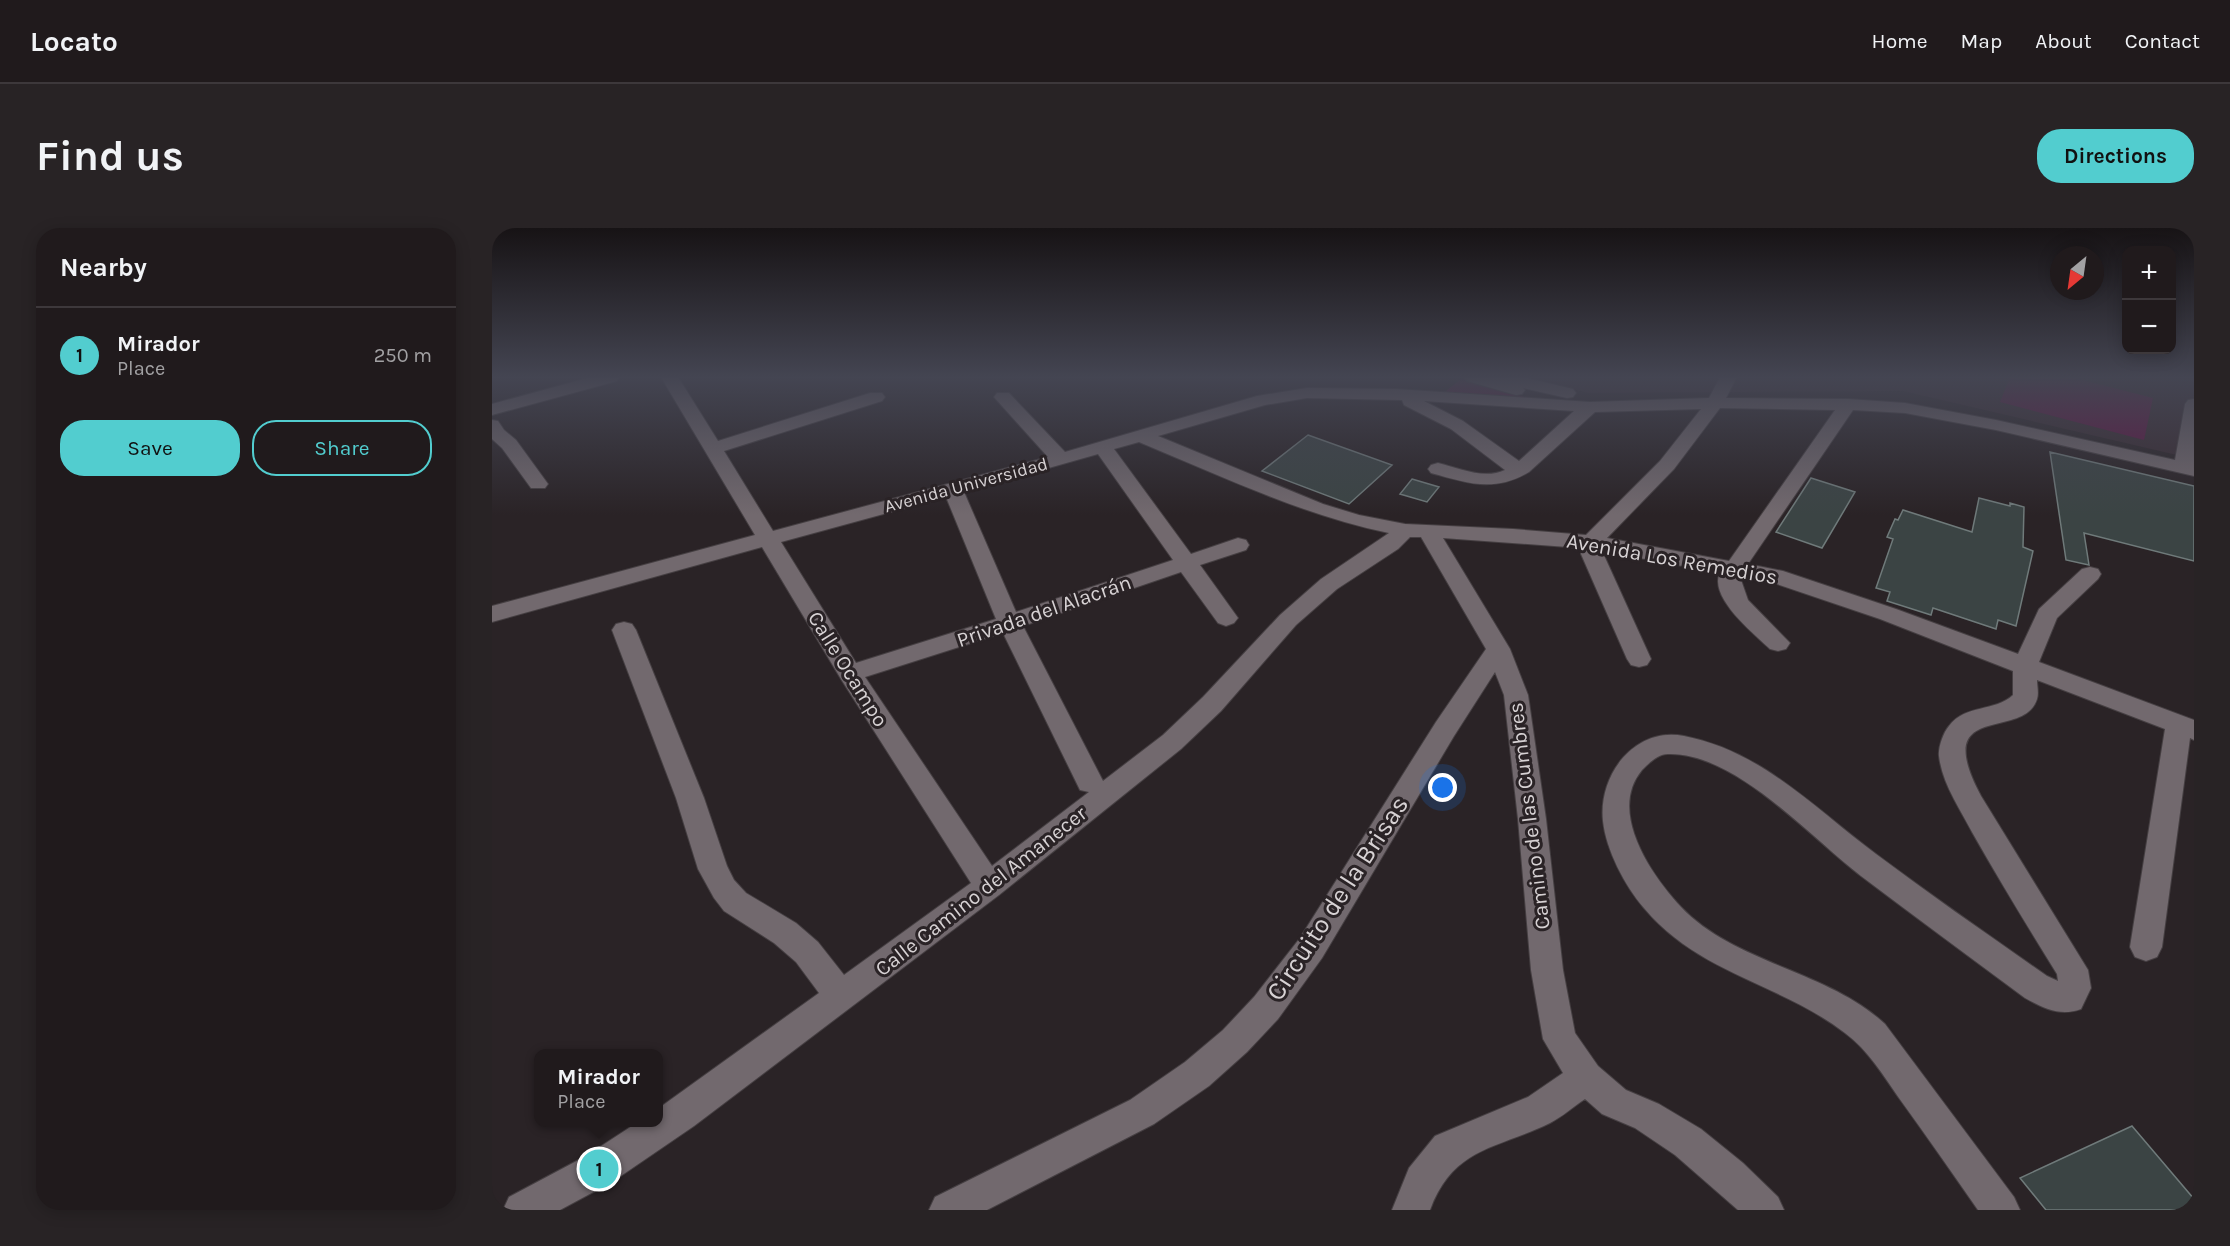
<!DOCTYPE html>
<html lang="en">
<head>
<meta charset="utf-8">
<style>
  :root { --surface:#201a1c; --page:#282325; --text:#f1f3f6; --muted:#a2a1a3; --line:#3d383b; --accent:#52cdcf }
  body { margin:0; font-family:Karla,sans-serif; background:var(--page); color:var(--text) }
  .controls { position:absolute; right:18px; top:18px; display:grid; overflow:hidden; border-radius:12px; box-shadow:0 3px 15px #0003 }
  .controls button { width:54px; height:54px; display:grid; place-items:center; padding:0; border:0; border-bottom:2px solid var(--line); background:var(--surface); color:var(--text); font:30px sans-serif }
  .compass { position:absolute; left:1558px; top:18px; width:54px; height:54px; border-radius:50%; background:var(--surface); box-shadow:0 3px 15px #0003; rotate:209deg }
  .you { position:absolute; left:951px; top:560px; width:21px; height:21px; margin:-15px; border:4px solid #fff; border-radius:50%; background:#1a73e8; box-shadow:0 0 0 9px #1a73e833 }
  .badge { display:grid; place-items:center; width:39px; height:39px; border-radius:50%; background:var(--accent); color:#111; font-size:20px; font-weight:700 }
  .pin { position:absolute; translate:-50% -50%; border:3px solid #fff; box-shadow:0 2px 6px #0006 }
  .popup { position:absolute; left:42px; top:821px; width:129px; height:78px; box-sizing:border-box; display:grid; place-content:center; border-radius:12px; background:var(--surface); filter:drop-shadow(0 2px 4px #0005); font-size:20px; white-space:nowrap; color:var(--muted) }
  .popup b { font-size:22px; color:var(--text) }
  .popup::after { content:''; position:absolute; left:50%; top:100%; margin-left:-12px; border:12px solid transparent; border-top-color:var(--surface) }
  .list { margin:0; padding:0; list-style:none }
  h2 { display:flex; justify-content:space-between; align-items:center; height:78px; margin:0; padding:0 24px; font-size:26px }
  h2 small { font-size:20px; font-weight:400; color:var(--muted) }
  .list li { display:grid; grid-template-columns:39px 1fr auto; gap:18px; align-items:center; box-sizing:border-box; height:96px; padding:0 24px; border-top:2px solid var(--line) }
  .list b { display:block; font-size:22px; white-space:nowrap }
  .list p { margin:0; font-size:20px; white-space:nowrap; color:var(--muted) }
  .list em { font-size:20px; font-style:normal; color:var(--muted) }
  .actions { display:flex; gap:12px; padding:18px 24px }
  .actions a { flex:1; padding:14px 0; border:2px solid var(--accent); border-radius:24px; text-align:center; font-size:21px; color:var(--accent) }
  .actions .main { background:var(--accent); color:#111 }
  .map { position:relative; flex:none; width:1702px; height:982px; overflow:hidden; border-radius:24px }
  header { display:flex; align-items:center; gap:36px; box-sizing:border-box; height:84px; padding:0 30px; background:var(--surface); border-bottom:2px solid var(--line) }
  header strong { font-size:28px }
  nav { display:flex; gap:33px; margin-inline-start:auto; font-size:21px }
  .intro { display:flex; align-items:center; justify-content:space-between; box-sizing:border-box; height:144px; padding:0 36px }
  h1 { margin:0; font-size:42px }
  .button { padding:15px 27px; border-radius:24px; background:var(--accent); color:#111; font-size:21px; font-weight:700 }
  main { display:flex; gap:36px; padding:0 36px }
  aside { flex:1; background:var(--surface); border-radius:24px; box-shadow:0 3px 15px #0003 }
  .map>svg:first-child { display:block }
</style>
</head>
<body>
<header>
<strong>Locato</strong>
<nav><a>Home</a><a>Map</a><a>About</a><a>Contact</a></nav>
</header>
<div class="intro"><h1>Find us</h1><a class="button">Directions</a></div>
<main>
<aside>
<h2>Nearby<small></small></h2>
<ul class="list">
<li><span class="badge">1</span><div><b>Mirador</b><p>Place</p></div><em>250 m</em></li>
</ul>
<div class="actions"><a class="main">Save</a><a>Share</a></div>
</aside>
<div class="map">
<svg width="1702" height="982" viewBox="0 0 1702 982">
  <rect width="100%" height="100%" fill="#2a2326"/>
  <path fill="#382a31" d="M 1038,149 L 1702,149 L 1702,231 L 1411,163 L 1096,165 Z"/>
  <path fill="#611244" d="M 1518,149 L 1579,149 L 1661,170 L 1652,212 L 1508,174 Z
    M 969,151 L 1043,172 L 949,167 Z"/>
  <path fill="#3b4444" stroke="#6f7a7a" stroke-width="1.5" d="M 816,207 L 900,237 L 857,276 L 770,243 Z
    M 1558,224 L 1702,258 L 1702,333 L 1592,305 L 1597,337 L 1574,332 Z
    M 1319,250 L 1363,264 L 1330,320 L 1284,304 Z
    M 920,251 L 947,259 L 935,274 L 908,266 Z
    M 1487,270 L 1518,278 L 1518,275 L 1532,279 L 1531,319 L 1541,323 L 1524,398 L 1506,392 L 1504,401 L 1441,380 L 1439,387 L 1395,373 L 1398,364 L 1384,360 L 1401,311 L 1395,309 L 1403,291 L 1406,292 L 1411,282 L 1480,304 Z
    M 1640,898 L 1702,971 L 1702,982 L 1554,982 L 1528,950 Z"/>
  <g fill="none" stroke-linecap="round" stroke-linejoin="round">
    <g stroke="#453f42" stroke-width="2">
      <path id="minor" d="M 99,149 L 127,149 L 125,153 L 0,187 L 0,176 Z
        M 169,149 L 186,149 L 226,213 L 378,165 L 390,165 L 393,169 L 390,173 L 232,223 L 281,303 L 556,229 L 502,169 L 505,165 L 517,165 L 573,224 L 765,168 L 815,160 L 904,161 L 1098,174 L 1217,170 L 1228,149 L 1245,149 L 1234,170 L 1356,171 L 1413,175 L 1504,192 L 1683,232 L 1693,176 L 1696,172 L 1702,171 L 1702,248 L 1504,202 L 1413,185 L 1361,182 L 1256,336 L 1291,343 L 1404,381 L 1526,426 L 1547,381 L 1590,341 L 1598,339 L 1606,341 L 1609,346 L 1606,351 L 1565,390 L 1547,434 L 1702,492 L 1702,512 L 1698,510 L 1670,719 L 1665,729 L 1654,733 L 1643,729 L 1638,719 L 1673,501 L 1545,452 C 1545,458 1547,465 1545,471 C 1532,514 1437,471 1489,568 L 1596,742 L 1599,760 L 1589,781 C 1568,789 1551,780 1533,770 C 1478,729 1423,689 1369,648 C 1319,610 1243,524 1176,526 C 1166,526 1157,535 1150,542 C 1115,584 1160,648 1189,679 C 1243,736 1335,742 1393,796 L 1522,969 L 1528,982 L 1486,982 C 1460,945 1434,907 1407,870 C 1391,847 1376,822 1353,805 C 1288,755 1207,746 1152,680 C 1133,658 1114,622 1111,593 C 1106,547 1143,498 1192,508 C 1270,523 1323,581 1384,626 C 1440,668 1498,708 1555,748 L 1566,753 L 1565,746 C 1536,699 1507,652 1480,604 C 1468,581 1450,555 1447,528 C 1446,520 1451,505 1457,498 C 1473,476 1503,484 1521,467 L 1521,443 L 1388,391 L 1279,354 L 1248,349 L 1256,372 L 1298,415 L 1294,421 L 1286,423 L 1278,421 C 1262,406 1216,369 1228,345 L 1110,323 L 1159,431 L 1155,437 L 1147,439 L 1139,437 L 1135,431 L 1089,326 L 1089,320 L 951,310 L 1018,421 L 1036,467 L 1054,591 L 1071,742 L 1083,805 L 1106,838 L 1134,862 L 1167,876 L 1209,901 L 1251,935 L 1286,969 L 1292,982 L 1246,982 L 1183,927 L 1143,900 L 1110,886 L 1093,871 C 1081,879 1070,889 1058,895 C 1005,921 961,919 938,982 L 900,982 L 917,940 L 943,908 L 1036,869 L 1071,845 L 1051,811 L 1039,742 L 1026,591 L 1012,467 L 1003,444 L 962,508 L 830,730 L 786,791 L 755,824 L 717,858 L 662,896 L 495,982 L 437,982 L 443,969 L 638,872 L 693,834 L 731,802 L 762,769 L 808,710 L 944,494 L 994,421 L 929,309 L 918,309 L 906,321 L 845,361 L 804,397 L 729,483 L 689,521 L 507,667 L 202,898 L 120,954 L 68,982 L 11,982 L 17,969 L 94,928 L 146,894 L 167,894 L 167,880 L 327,765 L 304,734 L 282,715 L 232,683 L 222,670 L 206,641 L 184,570 L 120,402 L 124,396 L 132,394 L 140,396 L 144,402 L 212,570 L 235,638 L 242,652 L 254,665 L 304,695 L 326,714 L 352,747 L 479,655 L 349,451 L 270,319 L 0,394 L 0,378 L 263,307 ZM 815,170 L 910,172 L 912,177 L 959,201 L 1013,242 C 992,252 967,240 946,235 L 939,237 L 936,241 L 939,245 C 975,255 1002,265 1037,244 L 1103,184 L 1209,181 L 1168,233 L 1094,307 L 1021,301 L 913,296 L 867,287 L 831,276 L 666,208 L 773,177 ZM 932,173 L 1082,183 L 1027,233 L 971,193 ZM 1228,180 L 1343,182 L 1237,333 L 1115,310 L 1182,241 ZM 647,214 C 729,248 810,287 897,305 L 829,351 L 788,387 L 711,469 L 671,507 L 611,553 L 531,398 L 689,344 L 726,395 L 734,398 L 742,395 L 746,390 L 708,337 L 754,322 L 757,317 L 754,312 L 746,310 L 699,326 L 622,221 ZM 606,226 L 681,332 L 524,384 L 472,264 ZM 454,269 L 504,391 L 364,435 L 289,314 ZM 511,405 L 588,562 L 597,564 L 500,638 L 373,449 Z
        M 973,149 L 1031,149 L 1081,161 L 1084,165 L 1081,169 L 1075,170 L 1031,160 L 1033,162 L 1030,166 L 1024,167 L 975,153 Z
        M 0,192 L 6,193 L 12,202 L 24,212 L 56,256 L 53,260 L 39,260 L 10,220 L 0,211 Z"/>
    </g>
    <use href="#minor" fill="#72696e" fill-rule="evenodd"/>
  </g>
  <linearGradient id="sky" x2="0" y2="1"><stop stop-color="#171315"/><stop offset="0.52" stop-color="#444552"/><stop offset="1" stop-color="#444552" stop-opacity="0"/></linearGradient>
  <rect width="1702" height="287" fill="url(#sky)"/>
  <g text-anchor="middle" stroke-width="6" stroke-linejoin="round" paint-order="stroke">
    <g font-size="18" fill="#d7d2d4" stroke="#2a2326">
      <text transform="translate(474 257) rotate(-15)" y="6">Avenida Universidad</text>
    </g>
    <g font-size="21" fill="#d7d2d4" stroke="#2a2326">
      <text transform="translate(1180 331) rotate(10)" y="7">Avenida Los Remedios</text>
      <text transform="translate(552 383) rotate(-19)" y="7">Privada del Alacrán</text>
      <text transform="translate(356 441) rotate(58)" y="7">Calle Ocampo</text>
      <text transform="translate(1037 588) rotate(-97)" y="7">Camino de las Cumbres</text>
      <text transform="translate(489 663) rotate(-38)" y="7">Calle Camino del Amanecer</text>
    </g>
    <g font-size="26" fill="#d7d2d4" stroke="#2a2326">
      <text transform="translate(845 670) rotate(-57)" y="9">Circuito de la Brisas</text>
    </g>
  </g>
</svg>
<div class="controls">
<button>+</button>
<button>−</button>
</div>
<svg class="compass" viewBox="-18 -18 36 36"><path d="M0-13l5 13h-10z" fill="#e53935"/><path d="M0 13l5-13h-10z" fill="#a2a1a3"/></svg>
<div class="you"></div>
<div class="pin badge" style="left:107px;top:941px">1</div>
<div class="popup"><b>Mirador</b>Place</div>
</div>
</main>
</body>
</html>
